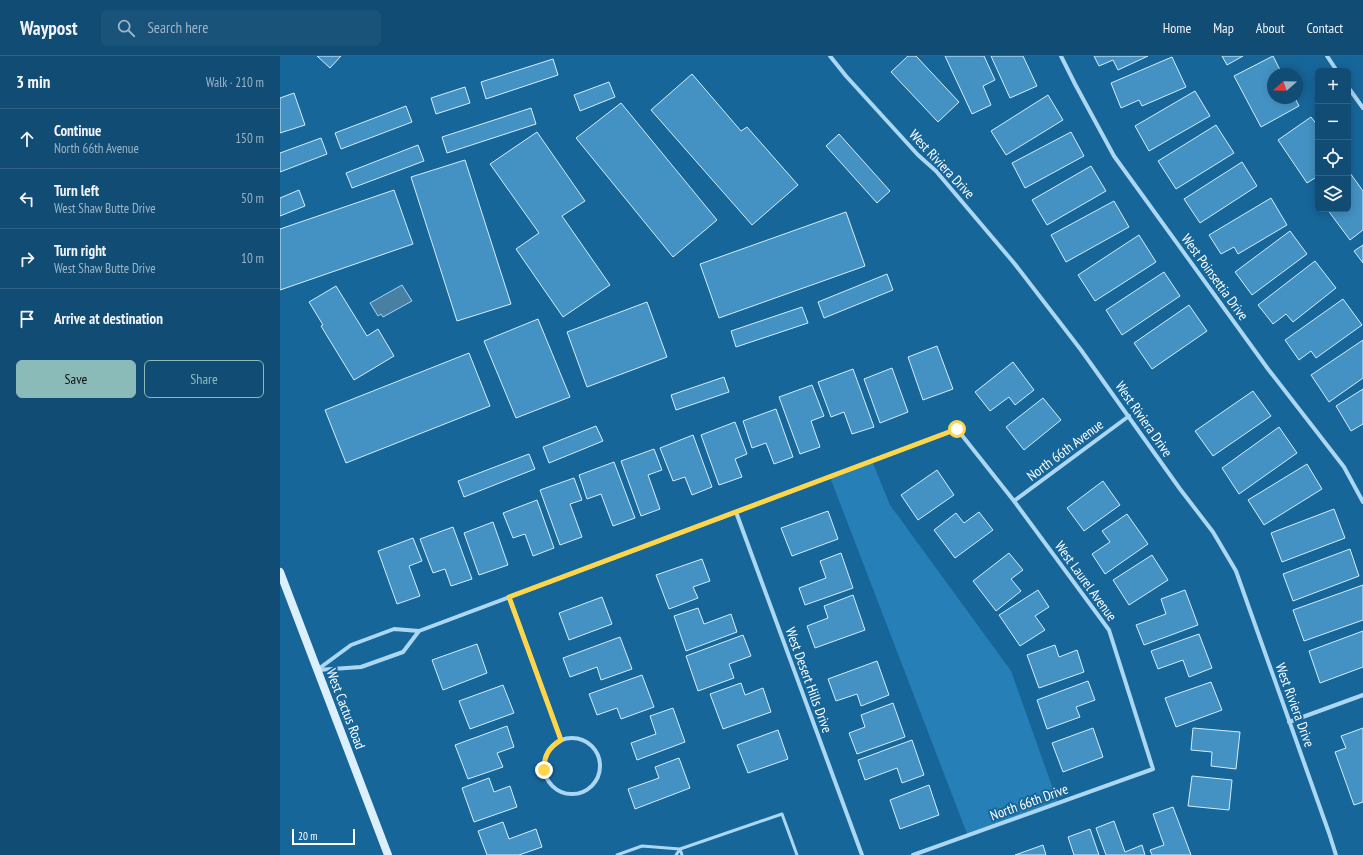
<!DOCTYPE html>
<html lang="en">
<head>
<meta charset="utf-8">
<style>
  :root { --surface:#114c74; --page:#1a5379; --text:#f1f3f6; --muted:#9cb4c5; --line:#306386; --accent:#8bbbb9 }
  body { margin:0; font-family:"PT Sans Narrow",sans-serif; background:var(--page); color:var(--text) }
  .controls { position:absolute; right:12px; top:12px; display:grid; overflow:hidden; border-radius:6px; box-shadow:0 2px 10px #0003 }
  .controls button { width:36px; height:36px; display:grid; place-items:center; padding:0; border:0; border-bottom:1px solid var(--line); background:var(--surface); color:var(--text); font:20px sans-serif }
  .compass { position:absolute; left:987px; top:12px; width:36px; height:36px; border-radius:50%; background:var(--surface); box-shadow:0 2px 10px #0003; rotate:250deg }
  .scale { position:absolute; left:12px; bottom:10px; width:63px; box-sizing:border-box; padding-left:4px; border:2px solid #fff; border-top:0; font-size:11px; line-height:14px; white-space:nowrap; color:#fff; -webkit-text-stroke:3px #17669a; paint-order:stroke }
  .stop { position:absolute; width:12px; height:12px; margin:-9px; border:3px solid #ffd54a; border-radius:50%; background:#fff }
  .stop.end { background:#ffd54a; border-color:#fff; box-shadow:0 1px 4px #0008 }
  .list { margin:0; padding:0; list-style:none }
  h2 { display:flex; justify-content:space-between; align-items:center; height:52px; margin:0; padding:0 16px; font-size:17px }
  h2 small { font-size:13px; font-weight:400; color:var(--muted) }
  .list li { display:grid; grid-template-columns:26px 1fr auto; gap:12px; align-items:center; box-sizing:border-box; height:60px; padding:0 16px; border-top:1px solid var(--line) }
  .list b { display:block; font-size:15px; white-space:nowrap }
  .list p { margin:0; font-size:13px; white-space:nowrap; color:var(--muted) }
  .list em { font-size:13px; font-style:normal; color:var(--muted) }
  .actions { display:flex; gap:8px; padding:12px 16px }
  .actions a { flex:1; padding:9px 0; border:1px solid var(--accent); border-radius:6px; text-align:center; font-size:14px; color:var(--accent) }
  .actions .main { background:var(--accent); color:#111 }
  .icon { flex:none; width:22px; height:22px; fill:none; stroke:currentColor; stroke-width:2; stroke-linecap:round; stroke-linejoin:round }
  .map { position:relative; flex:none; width:1083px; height:799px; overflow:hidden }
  header { display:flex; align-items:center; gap:24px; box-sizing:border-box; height:56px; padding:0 20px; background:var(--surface); border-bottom:1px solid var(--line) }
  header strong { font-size:19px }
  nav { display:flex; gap:22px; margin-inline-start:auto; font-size:14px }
  .search { width:280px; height:36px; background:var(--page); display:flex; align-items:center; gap:10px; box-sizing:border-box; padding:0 14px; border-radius:6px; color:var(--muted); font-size:15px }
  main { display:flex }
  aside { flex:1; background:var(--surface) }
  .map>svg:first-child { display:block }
</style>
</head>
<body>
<header>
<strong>Waypost</strong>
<div class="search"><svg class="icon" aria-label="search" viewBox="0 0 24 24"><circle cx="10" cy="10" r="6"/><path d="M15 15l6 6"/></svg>Search here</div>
<nav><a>Home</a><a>Map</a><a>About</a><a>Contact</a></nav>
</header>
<main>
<aside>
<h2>3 min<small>Walk · 210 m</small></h2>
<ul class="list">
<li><svg class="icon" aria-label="ahead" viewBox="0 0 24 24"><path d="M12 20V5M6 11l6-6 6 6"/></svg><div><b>Continue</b><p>North 66th Avenue</p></div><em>150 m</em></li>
<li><svg class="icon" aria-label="left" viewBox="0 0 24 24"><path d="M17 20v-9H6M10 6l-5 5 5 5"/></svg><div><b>Turn left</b><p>West Shaw Butte Drive</p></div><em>50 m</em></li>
<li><svg class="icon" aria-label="right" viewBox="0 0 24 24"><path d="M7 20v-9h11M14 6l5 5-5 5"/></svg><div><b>Turn right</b><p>West Shaw Butte Drive</p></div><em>10 m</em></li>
<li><svg class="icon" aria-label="arrive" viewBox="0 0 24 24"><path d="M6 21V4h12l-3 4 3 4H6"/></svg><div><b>Arrive at destination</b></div></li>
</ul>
<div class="actions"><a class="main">Save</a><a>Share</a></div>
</aside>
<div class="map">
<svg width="1083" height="799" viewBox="0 0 1083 799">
  <rect width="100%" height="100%" fill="#17669a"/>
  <path fill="#2680b7" d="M 592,405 L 610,449 L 731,615 L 778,747 L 688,780 L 550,421 Z"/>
  <path fill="#487fa3" stroke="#9ed5f5" d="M 122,229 L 132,245 L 103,261 L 101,258 L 98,260 L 90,247 Z"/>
  <path fill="#4492c3" stroke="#d4edfc" d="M 37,0 L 61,0 L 50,12 Z
    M 628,0 L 636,0 L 679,46 L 658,66 L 611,16 Z
    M 665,0 L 704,0 L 715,24 L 703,30 L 711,49 L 692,58 Z
    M 711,0 L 743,0 L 757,30 L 730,42 Z
    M 814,0 L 868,0 L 838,14 L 833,4 L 819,10 Z
    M 942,0 L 963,0 L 947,9 Z
    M 993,0 L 1002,18 L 993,18 L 993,42 L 1015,42 L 1019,50 L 981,71 L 954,20 Z
    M 892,1 L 906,31 L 862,50 L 859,44 L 841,52 L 831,27 Z
    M 273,3 L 278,19 L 206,43 L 201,26 Z
    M 412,18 L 461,75 L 467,71 L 518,129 L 472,169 L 371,54 Z
    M 329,26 L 335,41 L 300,55 L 294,39 Z
    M 185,31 L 190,47 L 156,58 L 151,42 Z
    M 915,35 L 930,60 L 869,95 L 855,70 Z
    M 14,37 L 25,69 L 0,77 L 0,42 Z
    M 768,39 L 783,64 L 726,99 L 711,75 Z
    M 341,47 L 437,164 L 393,201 L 296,82 Z
    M 126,50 L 132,66 L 61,93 L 55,77 Z
    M 251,52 L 256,68 L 167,97 L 162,81 Z
    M 1031,61 L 1038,70 L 1038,120 L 1027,127 L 998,84 Z
    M 936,69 L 954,97 L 896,133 L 878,105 Z
    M 257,76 L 305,145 L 282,160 L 330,229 L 283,261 L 236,193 L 259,177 L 210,108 Z
    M 791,76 L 804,100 L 745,132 L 732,107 Z
    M 559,78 L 610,135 L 597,147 L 546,90 Z
    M 41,82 L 47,98 L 0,116 L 0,97 Z
    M 138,89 L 144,105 L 72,132 L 66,117 Z
    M 185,104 L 231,248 L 177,265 L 131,121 Z
    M 962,106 L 977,130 L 920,167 L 904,143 Z
    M 811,110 L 826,135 L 767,169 L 752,144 Z
    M 1070,117 L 1083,135 L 1083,174 L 1070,184 L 1047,153 L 1068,153 L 1068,119 Z
    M 19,134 L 25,150 L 0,160 L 0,142 Z
    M 114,134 L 133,188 L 0,234 L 0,173 Z
    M 991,142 L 1007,169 L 958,198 L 954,191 L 941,198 L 929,179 Z
    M 834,145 L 849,171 L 786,206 L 771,179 Z
    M 566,156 L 585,210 L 439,262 L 420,208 Z
    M 1010,175 L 1027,198 L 972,239 L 955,216 Z
    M 859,179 L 876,206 L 815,245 L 798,219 Z
    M 1083,189 L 1083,207 L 1074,195 Z
    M 1035,205 L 1056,232 L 1013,266 L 1006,258 L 993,268 L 978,249 Z
    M 884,216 L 900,240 L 842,279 L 826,254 Z
    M 607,218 L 613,234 L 544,262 L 538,246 Z
    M 56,230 L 87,280 L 98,273 L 114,300 L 74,324 L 41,270 L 43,269 L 29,246 Z
    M 1063,243 L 1082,269 L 1036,302 L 1031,295 L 1019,304 L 1005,284 Z
    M 367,246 L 387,301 L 307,331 L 287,276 Z
    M 909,249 L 927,275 L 872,313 L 854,287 Z
    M 522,251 L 528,267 L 456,291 L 451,275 Z
    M 258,263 L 290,341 L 236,362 L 204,285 Z
    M 1083,284 L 1083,322 L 1049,346 L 1031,319 Z
    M 657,290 L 673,333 L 643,344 L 628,301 Z
    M 189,297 L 210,350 L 66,407 L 45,354 Z
    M 733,306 L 754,334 L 735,349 L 729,341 L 710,355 L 695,336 Z
    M 612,312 L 628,356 L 600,367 L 584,323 Z
    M 573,313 L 594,371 L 572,378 L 564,356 L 551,361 L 538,326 Z
    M 444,321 L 449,336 L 396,354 L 391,339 Z
    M 532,329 L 544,360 L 531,365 L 540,391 L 520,398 L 499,341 Z
    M 1083,333 L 1083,368 L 1071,375 L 1056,350 Z
    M 973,335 L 991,360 L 933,400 L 915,375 Z
    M 763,342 L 781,364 L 744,394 L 726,371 Z
    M 496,353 L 513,401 L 494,408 L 486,387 L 472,392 L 463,365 Z
    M 455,366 L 467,398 L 455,403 L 462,421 L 439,429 L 421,379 Z
    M 316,370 L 323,385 L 269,407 L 263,391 Z
    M 999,371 L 1017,397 L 959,438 L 942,412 Z
    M 413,379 L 432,431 L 412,439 L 405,421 L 393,425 L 380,392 Z
    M 374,393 L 382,414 L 368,419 L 380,453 L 361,460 L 341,405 Z
    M 249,398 L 255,413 L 184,441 L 178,425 Z
    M 334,406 L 355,462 L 333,470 L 321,438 L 307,443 L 299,419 Z
    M 1027,408 L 1042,433 L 984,469 L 968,444 Z
    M 657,414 L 674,439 L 638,464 L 621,439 Z
    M 294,422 L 302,444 L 290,448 L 302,481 L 280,489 L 260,434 Z
    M 823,425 L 840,449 L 804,475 L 787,452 Z
    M 257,444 L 274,492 L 253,500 L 245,478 L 233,482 L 223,457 Z
    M 1054,453 L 1065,482 L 1002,506 L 991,477 Z
    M 548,455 L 558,483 L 512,500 L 501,472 Z
    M 699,456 L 713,474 L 675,502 L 654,474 L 676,457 L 684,467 Z
    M 847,458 L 868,488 L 825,518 L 812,498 L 830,486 L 822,475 Z
    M 213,466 L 228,509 L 199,519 L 184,477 Z
    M 173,471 L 192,523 L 171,530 L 165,513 L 153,517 L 140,483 Z
    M 133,482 L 142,505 L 129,510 L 140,540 L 117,548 L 98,495 Z
    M 1070,493 L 1079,520 L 1013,545 L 1003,518 Z
    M 561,497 L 573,532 L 525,549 L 519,532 L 546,522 L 540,505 Z
    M 729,497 L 743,514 L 731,523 L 741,535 L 716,555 L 693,525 Z
    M 872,499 L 888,524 L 849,549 L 833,524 Z
    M 422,503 L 430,525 L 413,531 L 418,542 L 389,553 L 376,519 Z
    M 1083,529 L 1083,564 L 1024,585 L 1013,554 Z
    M 758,534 L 769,551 L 755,560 L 765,574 L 740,590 L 719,559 Z
    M 905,534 L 918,569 L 864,589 L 856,569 L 886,558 L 881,543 Z
    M 573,539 L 585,574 L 535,592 L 527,570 L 548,562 L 544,550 Z
    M 322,541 L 332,568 L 289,584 L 279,557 Z
    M 418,552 L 424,568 L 451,558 L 457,576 L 406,595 L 394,560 Z
    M 1083,575 L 1083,611 L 1040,627 L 1029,595 Z
    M 919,578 L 932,612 L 909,621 L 903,604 L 878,613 L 871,595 Z
    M 463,579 L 471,600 L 449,608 L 454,622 L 418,635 L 406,600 Z
    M 340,581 L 352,613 L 321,624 L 317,611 L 290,621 L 283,602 Z
    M 197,588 L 207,617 L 163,634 L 152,604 Z
    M 775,589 L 779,601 L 797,594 L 804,616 L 759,632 L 747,599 Z
    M 597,605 L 609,639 L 581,650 L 577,638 L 556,645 L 548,623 Z
    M 362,619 L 374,651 L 341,663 L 337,652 L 317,659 L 309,638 Z
    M 808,625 L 815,644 L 796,651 L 800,661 L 767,673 L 757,644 Z
    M 931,626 L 942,654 L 896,671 L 885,642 Z
    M 461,627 L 465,639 L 483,632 L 491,656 L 443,673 L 430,638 Z
    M 223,629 L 234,657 L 190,673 L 179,645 Z
    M 613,647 L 625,681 L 577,698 L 569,677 L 585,671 L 581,659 Z
    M 393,652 L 405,686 L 357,704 L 351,687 L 376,678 L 370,660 Z
    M 227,670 L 234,691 L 217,697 L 223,711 L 188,723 L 175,689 Z
    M 813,672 L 823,701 L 783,716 L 772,687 Z
    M 913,672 L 960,676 L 956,713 L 931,710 L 932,696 L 911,694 Z
    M 1083,672 L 1083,746 L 1074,749 L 1055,696 L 1066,692 L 1061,680 Z
    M 498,674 L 508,703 L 468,717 L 457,689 Z
    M 632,684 L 644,719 L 622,727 L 617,712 L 585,724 L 578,704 Z
    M 399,702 L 410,732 L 355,753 L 348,733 L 379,722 L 375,711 Z
    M 912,720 L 952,724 L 949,754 L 908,750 Z
    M 209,722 L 214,736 L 230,730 L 237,751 L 194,766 L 182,732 Z
    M 649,729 L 659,759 L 620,773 L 610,744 Z
    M 893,751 L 911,799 L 872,799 L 870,794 L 884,789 L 873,758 Z
    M 834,765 L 845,796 L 862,789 L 865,799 L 826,799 L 816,772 Z
    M 223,766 L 229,783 L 256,773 L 262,791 L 239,799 L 207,799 L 198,775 Z
    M 810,773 L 819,799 L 794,799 L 788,781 Z
    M 763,789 L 766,799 L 735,799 Z"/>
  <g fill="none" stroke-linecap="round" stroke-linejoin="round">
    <path stroke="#acd7f2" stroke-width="3" d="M 400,793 L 402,799
      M 337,799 L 362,790 L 400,793 L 502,758 L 517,799
      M 396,799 L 400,793"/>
    <path stroke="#acd7f2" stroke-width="4" d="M 550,0 L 566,20 L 638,99 L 656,115 L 734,207 L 801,294 L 900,433 L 933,476 L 956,515 L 1049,777 L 1056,799
      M 781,0 L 795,28 L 834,100 L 988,313 L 1064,411 L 1083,446
      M 1047,0 L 1057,15
      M 1068,31 L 1083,52
      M 734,445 L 849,360
      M 456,456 L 582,799
      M 229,541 L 281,684
      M 37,614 L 71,589 L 114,573 L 139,575 L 677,373 L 734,445 L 829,574 L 873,713 L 633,799
      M 38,614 L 81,611 L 123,596 L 139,575
      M 1009,666 L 1083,639
      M264 710a28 28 0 1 1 56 0a28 28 0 1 1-56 0Z"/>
    <path stroke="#dbeffc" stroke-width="8" d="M 0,516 L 108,799"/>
  </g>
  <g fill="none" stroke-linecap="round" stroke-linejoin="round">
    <path stroke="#ffd54a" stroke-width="5" d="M 264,714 C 264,700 268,692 281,684 L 229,541 L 677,373"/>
  </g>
  <g text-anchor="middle" stroke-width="4" stroke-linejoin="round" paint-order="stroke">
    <g font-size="14" fill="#fff" stroke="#17669a">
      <text transform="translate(662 108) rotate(47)" y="5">West Riviera Drive</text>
      <text transform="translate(935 221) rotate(54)" y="5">West Poinsettia Drive</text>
      <text transform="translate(864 363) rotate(55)" y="5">West Riviera Drive</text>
      <text transform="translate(785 394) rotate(-37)" y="5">North 66th Avenue</text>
      <text transform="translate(806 525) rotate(54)" y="5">West Laurel Avenue</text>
      <text transform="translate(529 624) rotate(70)" y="5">West Desert Hills Drive</text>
      <text transform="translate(1015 649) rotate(70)" y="5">West Riviera Drive</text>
      <text transform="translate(66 653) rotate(69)" y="5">West Cactus Road</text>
      <text transform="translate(749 746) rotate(-20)" y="5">North 66th Drive</text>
    </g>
  </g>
</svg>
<div class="controls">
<button>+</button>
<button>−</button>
<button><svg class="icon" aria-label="locate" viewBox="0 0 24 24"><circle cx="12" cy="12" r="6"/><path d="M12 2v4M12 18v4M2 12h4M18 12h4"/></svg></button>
<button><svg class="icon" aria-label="layers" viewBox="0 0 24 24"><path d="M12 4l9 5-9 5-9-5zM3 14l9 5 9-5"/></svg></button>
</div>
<svg class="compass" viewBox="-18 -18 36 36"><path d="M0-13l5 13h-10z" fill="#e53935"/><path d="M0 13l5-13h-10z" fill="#9cb4c5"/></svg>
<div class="scale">20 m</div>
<div class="stop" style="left:677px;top:373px"></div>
<div class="stop end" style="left:264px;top:714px"></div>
</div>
</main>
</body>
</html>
